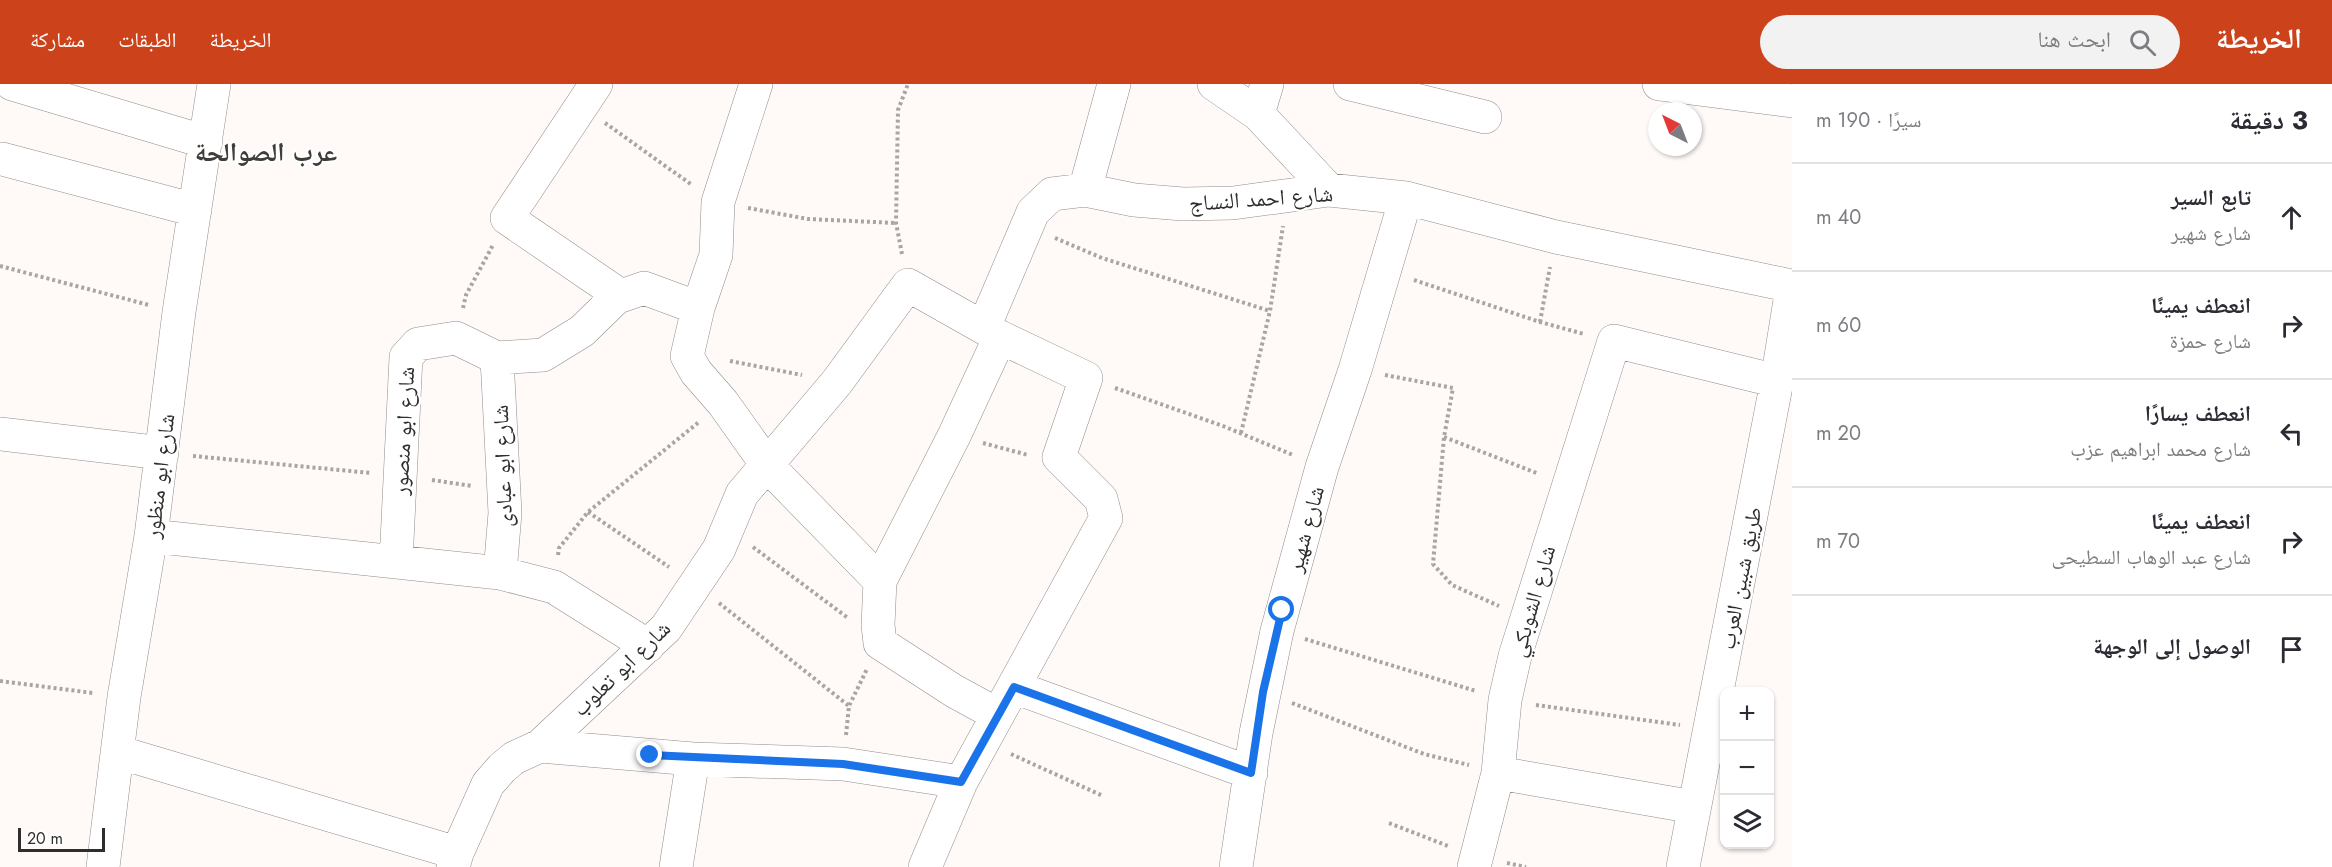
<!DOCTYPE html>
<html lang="ar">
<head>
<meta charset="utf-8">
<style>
  :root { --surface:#fff; --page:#f2f2f3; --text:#2b2b33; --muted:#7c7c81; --line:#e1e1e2; --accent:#cc431b }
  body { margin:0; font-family:Jost,"Noto Naskh Arabic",sans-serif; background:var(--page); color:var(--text); direction:rtl }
  .controls { position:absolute; right:18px; bottom:18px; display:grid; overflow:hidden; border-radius:12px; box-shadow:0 2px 4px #0004 }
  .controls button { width:54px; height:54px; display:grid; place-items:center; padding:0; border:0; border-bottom:2px solid var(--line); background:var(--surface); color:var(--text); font:30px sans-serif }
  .compass { position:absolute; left:1648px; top:18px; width:54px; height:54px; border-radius:50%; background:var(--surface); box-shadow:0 2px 4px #0004; rotate:318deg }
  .scale { position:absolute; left:18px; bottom:15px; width:87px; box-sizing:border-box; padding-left:6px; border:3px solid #302e2d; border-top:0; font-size:16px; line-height:21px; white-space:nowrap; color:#302e2d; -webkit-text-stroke:4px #fff; paint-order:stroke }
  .stop { position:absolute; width:18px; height:18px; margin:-14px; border:4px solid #1a73e8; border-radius:50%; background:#fff }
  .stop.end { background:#1a73e8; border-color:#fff; box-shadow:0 2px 6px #0008 }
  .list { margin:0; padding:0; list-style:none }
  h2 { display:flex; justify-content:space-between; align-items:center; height:78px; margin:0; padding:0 24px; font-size:26px }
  h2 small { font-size:20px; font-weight:400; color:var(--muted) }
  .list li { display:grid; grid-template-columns:39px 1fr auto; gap:18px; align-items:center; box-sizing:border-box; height:108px; padding:0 24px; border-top:2px solid var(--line) }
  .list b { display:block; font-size:22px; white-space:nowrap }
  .list p { margin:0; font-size:20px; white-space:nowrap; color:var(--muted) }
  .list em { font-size:20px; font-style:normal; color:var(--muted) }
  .icon { flex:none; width:33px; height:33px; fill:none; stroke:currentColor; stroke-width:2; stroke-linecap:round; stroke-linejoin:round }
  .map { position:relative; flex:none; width:1792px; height:783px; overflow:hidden; direction:ltr }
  header { display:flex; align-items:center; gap:36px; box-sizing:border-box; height:84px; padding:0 30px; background:var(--accent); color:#fff }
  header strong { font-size:28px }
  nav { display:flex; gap:33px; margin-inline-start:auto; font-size:21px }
  .search { width:420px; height:54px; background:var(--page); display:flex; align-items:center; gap:15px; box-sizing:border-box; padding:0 21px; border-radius:33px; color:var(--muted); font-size:22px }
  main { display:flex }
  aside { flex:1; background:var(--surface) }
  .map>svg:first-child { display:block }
</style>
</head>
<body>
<header>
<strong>الخريطة</strong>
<div class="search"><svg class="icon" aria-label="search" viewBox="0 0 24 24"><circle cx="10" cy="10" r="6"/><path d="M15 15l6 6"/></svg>ابحث هنا</div>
<nav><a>الخريطة</a><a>الطبقات</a><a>مشاركة</a></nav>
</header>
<main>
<aside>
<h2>3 دقيقة<small>سيرًا · 190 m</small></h2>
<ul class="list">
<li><svg class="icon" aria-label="ahead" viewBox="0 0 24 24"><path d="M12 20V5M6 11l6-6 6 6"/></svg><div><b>تابع السير</b><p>شارع شهير</p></div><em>40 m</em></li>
<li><svg class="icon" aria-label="right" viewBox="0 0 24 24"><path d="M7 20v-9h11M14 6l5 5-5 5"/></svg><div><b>انعطف يمينًا</b><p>شارع حمزة</p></div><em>60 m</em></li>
<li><svg class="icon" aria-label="left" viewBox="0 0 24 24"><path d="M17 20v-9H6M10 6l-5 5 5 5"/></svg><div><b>انعطف يسارًا</b><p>شارع محمد ابراهيم عزب</p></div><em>20 m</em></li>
<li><svg class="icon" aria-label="right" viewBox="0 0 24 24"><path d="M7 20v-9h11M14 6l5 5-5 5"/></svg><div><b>انعطف يمينًا</b><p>شارع عبد الوهاب السطيحى</p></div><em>70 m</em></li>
<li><svg class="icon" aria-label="arrive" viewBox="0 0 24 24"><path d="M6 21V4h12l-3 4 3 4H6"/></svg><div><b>الوصول إلى الوجهة</b></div></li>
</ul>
</aside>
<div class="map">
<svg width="1792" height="783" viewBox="0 0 1792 783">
  <rect width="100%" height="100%" fill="#fffaf8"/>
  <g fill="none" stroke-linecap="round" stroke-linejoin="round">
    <g stroke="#908d8a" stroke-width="34">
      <path id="minor" d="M 12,0 L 206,58
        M 596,0 L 507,134 L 621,212 L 644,204 L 698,224
        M 756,0 L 718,118 L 716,171 L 698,224 L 687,272 L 696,288 L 723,319 L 767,381 L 880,497
        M 1214,0 L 1258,30 L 1329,106
        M 1350,0 L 1485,33
        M 1659,0 L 1792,17
        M 1258,30 L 1267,0
        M 2,75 L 195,126
        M 1085,106 L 1114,0
        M 984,243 L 1033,128 L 1052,110 L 1085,106 L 1134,116 L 1183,120 L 1233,119 L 1329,106 L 1406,114 L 1556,153 L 1792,202
        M 497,274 L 505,429 L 500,489
        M 0,350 L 162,369
        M 151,452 L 500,489 L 554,503 L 648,562
        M 396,478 L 406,273 L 418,260 L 456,254 L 497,274 L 543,271 L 582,247 L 619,211
        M 1014,603 L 1251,689
        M 998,631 L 954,607 L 880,559 L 878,541 L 880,497 L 954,352 L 1000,253
        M 540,662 L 693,675 L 843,680 L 961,698
        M 118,668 L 457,769 L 453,783
        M 1498,689 L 1694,723
        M 457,769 L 488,700 L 502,684 L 514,674 L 540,662 L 666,544 L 719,465 L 742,410 L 837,298 L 908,201 L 1000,253 L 1086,294 L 1059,373 L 1101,415 L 1106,434 L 961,698 L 925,783
        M 103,783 L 124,613 L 151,452 L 179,228 L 214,0
        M 676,783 L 693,675
        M 1236,783 L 1256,649 L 1277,547 L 1322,383 L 1355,286 L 1406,114
        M 1474,783 L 1498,689 L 1505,616 L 1515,572 L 1614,257 L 1777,297
        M 1683,783 L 1777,297 L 1792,204"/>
    </g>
    <path stroke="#a8a5a3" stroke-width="4" stroke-dasharray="3 3" stroke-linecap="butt" d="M 605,39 L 692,101
      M 748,124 L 808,135 L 896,139
      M 1055,154 L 1102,174 L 1270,227
      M 902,170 L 896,139 L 898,26 L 908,0
      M 0,182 L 149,221
      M 1414,196 L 1540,238 L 1584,250
      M 463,224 L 466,211 L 493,161
      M 1540,238 L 1550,183
      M 730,277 L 802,291
      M 1385,291 L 1453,304 L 1444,353 L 1433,480 L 1452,501 L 1499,522
      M 1115,304 L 1223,342 L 1293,371
      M 1241,349 L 1270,227 L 1283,142
      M 1444,353 L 1539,390
      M 983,359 L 1028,371
      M 193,372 L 371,389
      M 432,396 L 472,402
      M 588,428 L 669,483
      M 753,463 L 848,534
      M 558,471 L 559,464 L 588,428 L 699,338
      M 719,519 L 849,622
      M 1305,555 L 1476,607
      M 0,597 L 93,609
      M 1292,619 L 1424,670 L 1469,681
      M 1536,621 L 1680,641
      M 846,651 L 849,622 L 867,585
      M 1011,670 L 1103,712
      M 1389,739 L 1448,762
      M 1507,779 L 1526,783"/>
    <use href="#minor" stroke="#fff" stroke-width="33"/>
  </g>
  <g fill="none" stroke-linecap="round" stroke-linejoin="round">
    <path stroke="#1a73e8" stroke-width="8" d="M 650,671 L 843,680 L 961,698 L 1014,603 L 1251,689 L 1263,608 L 1282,526"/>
  </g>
  <g text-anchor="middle" stroke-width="4.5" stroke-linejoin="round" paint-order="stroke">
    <g font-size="22" fill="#302e2d" stroke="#fff">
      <text transform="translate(1261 114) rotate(-4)" y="8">شارع احمد النساج</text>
      <text transform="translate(403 347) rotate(-87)" y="8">شارع ابو منصور</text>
      <text transform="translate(502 382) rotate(-92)" y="8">شارع ابو عبادى</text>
      <text transform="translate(159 392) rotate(-83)" y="8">شارع ابو منظور</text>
      <text transform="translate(1305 445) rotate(-75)" y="8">شارع شهير</text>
      <text transform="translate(1740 494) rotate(-79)" y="8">طريق شبين العرب</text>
      <text transform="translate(1532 517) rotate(-74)" y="8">شارع الشوبكي</text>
      <text transform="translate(621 584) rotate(-44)" y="8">شارع ابو تعلوب</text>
    </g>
    <g font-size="26" font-weight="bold" fill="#3f3c3a" stroke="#fff">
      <text x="266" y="77">عرب الصوالحة</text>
    </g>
  </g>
</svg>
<div class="controls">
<button>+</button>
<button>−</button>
<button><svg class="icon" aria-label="layers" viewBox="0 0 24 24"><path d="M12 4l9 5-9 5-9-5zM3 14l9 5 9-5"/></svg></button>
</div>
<svg class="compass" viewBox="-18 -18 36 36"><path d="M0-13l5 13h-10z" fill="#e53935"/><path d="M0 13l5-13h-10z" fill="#7c7c81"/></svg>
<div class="scale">20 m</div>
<div class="stop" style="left:1282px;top:526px"></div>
<div class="stop end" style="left:650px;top:671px"></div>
</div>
</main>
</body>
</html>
